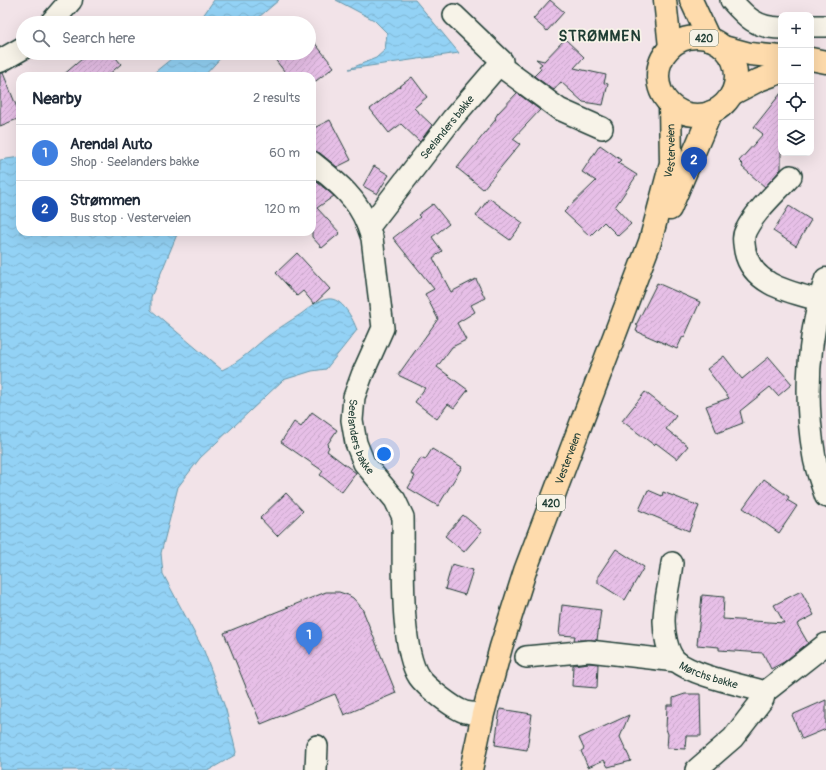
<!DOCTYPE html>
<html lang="en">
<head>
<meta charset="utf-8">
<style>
  :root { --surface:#fff; --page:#f6f6f7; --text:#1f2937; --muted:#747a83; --line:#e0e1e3; --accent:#7c3aed }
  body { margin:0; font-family:Pangolin,sans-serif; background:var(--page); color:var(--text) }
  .controls { position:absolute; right:12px; top:12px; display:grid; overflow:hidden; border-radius:8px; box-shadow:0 4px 16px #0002 }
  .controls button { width:36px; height:36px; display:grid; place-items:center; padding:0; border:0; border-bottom:1px solid var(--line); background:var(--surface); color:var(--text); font:20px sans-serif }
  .you { position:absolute; left:384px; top:454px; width:14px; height:14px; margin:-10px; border:3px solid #fff; border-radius:50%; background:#1a73e8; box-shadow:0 0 0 6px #1a73e833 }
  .badge { display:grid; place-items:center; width:26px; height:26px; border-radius:50%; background:var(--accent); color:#fff; font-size:13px; font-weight:700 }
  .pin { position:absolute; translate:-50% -33px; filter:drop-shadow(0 1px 2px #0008) }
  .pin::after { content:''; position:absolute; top:21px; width:14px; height:12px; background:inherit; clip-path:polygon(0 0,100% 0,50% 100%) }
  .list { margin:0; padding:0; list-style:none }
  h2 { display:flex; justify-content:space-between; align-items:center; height:52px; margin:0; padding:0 16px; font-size:17px }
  h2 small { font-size:13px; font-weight:400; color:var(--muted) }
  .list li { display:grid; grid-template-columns:26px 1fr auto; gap:12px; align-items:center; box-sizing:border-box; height:56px; padding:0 16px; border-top:1px solid var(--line) }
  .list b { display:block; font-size:15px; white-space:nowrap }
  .list p { margin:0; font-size:13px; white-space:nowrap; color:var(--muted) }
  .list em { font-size:13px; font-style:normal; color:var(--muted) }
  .icon { flex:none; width:22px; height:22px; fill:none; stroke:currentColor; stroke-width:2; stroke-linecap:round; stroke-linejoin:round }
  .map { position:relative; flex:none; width:826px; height:770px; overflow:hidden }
  .search { position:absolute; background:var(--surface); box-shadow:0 4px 16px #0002; left:16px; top:16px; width:300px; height:44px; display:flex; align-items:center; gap:10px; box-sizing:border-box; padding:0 14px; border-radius:22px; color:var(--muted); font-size:15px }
  .panel { position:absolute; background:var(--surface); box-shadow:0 4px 16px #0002; left:16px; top:72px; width:300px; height:164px; border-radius:12px }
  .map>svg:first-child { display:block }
</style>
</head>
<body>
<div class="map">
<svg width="826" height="770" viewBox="0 0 826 770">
  <defs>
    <pattern id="water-waves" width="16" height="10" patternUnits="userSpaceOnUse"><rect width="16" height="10" fill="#93d2f5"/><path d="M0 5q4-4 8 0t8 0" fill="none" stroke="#7eb5d3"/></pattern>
    <pattern id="building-hatch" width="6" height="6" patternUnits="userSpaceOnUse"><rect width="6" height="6" fill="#e7bfe7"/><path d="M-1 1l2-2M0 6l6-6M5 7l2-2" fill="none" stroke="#c6a5c7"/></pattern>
  </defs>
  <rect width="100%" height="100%" fill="#f2e3e8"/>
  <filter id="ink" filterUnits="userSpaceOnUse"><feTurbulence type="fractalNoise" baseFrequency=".025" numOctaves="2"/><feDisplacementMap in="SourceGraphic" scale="8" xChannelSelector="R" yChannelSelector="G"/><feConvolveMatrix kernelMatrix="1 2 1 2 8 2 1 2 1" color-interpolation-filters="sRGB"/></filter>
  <g filter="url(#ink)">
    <path fill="url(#water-waves)" stroke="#6596a8" d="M 214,0 L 279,0 L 252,23 L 198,23 Z
      M 336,0 L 415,0 L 459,53 L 349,69 L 376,58 L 385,50 L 387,33 L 374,20 Z
      M 175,53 L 225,53 L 204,76 L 150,76 L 171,59 Z
      M 20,157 L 20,232 L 178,232 L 151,297 L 151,310 L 222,370 C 240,362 253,348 268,336 C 279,328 290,321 301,314 C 309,308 318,300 328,299 C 342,297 353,319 357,330 L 326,369 L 312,371 L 283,380 L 200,458 L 178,487 L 161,553 L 163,574 L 204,651 L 226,710 L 236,752 L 235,755 L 209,770 L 0,770 L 0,160 Z"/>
    <path fill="url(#building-hatch)" stroke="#1f3d34" d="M 550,0 L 564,12 L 547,31 L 533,19 Z
      M 309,36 L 334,67 L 312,84 L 312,76 L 288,76 L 270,53 L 309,53 Z
      M 565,39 L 584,57 L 574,68 L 606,75 L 604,83 L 608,84 L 603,105 L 583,102 L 561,82 L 554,90 L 534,76 L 541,69 L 539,66 L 542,64 L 536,59 L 544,61 Z
      M 89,53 L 112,53 L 121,64 L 107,76 L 62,76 Z
      M 0,73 L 3,73 L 20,115 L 20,118 L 0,126 Z
      M 412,77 L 427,97 L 414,108 L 432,125 L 420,142 L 401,124 L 389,133 L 370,109 Z
      M 517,93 L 540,110 L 513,139 L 520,144 L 483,189 L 457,168 L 496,119 L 495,118 L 498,113 Z
      M 781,93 L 781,169 L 765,187 L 742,167 L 743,165 L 739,161 L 763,134 L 754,127 Z
      M 330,120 L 351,160 L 337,167 L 320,153 L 312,150 L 312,129 Z
      M 600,145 L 621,160 L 618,163 L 637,175 L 615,207 L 631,224 L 618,236 L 604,222 L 590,236 L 564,212 L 596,181 L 582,172 Z
      M 374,166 L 389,175 L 377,194 L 363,186 Z
      M 312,178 L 334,196 L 317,208 L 340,233 L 322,248 L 312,237 Z
      M 489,198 L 523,223 L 510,240 L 476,216 Z
      M 433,204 L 449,224 L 432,237 L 442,251 L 433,258 L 451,292 L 476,279 L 485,298 L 471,305 L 475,312 L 457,323 L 466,340 L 452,347 L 437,367 L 468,390 L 454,408 L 448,404 L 437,419 L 415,402 L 425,388 L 398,375 L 438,319 L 425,294 L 434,289 L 393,238 L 420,217 L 418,215 Z
      M 789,206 L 811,220 L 796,246 L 773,231 Z
      M 297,253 L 330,289 L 314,304 L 303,291 L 297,296 L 276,273 Z
      M 657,283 L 700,302 L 684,338 L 683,336 L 677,349 L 636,331 L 638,326 L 636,325 Z
      M 724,356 L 742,379 L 769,357 L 792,384 L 778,396 L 770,387 L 740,411 L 743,423 L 717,433 L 706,406 L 729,398 L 707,369 Z
      M 645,392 L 676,416 L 666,429 L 688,446 L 677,459 L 656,443 L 654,445 L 622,421 Z
      M 312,412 L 337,430 L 327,445 L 329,447 L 327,451 L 356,473 L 342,492 L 320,475 L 323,471 L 281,442 L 294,422 L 301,427 Z
      M 432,449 L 462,467 L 438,506 L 408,488 L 415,476 L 411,474 L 421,458 L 425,460 Z
      M 764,479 L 789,497 L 787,500 L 797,506 L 779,533 L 743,508 Z
      M 648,490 L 662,496 L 663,492 L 699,506 L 689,531 L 639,510 Z
      M 286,493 L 303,511 L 277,536 L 260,518 Z
      M 463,515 L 482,531 L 464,552 L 445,536 Z
      M 616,549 L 644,567 L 625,600 L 598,583 L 598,576 Z
      M 452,564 L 473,570 L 465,595 L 445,589 Z
      M 801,591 L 814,615 L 797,624 L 808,643 L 784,662 L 771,669 L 763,653 L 719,650 L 719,647 L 697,645 L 702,595 L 724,597 L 723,619 L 784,623 L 774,605 Z
      M 326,592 L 339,592 L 348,595 L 353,598 L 362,608 L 396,693 L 344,715 L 335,694 L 261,724 L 224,633 Z
      M 562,605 L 601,610 L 597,640 L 574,640 L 575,636 L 559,635 Z
      M 589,663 L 598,664 L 597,688 L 572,686 L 573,665 Z
      M 685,694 L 700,694 L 701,736 L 686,736 L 685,749 L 667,748 L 668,734 L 666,729 L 667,705 L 673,705 L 673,698 Z
      M 826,700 L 826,729 L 802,739 L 792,715 Z
      M 500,709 L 532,714 L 527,750 L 495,745 Z
      M 629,715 L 620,737 L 631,761 L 608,767 L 604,760 L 588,767 L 581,751 L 584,749 L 579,738 Z"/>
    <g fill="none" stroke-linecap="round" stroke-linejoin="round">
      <g stroke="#1f3d34" stroke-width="24">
        <g id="minor">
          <path d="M 731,0 C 746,17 756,28 781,28"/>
          <path id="s1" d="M 454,15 L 502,61 L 453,118 L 372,223 L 367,224 L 372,238 L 383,328 L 362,375 L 354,397 L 352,420 L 356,443 L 364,463 L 395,500 L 403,517 C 404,556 399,647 419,677 C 425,686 454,709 465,712 C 471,713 477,714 483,714"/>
          <path d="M 811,26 L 826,26"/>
          <path d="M 499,65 L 559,109 L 602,128"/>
          <path d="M 312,162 C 335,181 356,196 367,224"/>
          <path d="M 791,176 C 776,193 756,210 746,230 C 742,237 744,243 745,251 C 752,285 790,292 819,300"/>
          <path id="s2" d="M 672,563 C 670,582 664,602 664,621 C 664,632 667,653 676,661 C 694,676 742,685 765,692 L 826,644"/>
          <path d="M 526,657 L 589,651 L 676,661"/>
          <path d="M 316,770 L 317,746"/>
          <path d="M 696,770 L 733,738 L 763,699 L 765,692"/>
        </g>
      </g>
      <g stroke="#1f3d34" stroke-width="25">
        <path id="secondary" d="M 51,23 L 71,0
          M 0,61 L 23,48
          M 826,279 C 808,336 804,396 814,455 C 816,469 822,483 826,496"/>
      </g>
      <g stroke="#1f3d34" stroke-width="25">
        <g id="primary">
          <path d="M 665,0 L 670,47"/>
          <path d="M 691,0 L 709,39"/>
          <circle cx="697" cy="76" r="39"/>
          <path d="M 724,47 L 750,54 L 781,57"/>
          <path d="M 811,59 L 826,62"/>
          <path d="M 732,94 L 759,80 L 781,72"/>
          <path d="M 670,209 L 711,112"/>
          <path id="s3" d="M 471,770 L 483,714 L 501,647 L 525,571 L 650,242 L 671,163 L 670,105"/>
        </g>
      </g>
      <use href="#minor" stroke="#f7f3e8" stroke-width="21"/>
      <use href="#secondary" stroke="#f7f3e8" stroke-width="22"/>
      <use href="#primary" stroke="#fedbac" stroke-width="22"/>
    </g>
  </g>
  <g text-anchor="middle" stroke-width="3.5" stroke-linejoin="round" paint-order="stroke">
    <g fill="#f7f3e8" stroke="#60746a" stroke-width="1">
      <rect x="690" y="30" width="28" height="16" rx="3"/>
      <rect x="537" y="495" width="28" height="16" rx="3"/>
    </g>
    <g font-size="10" font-weight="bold" fill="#1f3d34">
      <text x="704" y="42">420</text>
      <text x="551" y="507">420</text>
    </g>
    <g font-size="11" fill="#1f3d34" stroke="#f7f3e8">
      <text transform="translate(447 127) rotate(-51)" y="4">Seelanders bakke</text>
      <text dy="4" stroke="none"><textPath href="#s3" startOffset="652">Vesterveien</textPath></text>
      <text dy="4" stroke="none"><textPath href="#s1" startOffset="501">Seelanders bakke</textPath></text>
      <text dy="4" stroke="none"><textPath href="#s3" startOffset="327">Vesterveien</textPath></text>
      <text dy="4" stroke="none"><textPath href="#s2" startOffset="137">Mørchs bakke</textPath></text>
    </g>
    <g font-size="15" font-weight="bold" letter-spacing="1" fill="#1f3d34" stroke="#f7f3e8">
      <text x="600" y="41">STRØMMEN</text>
    </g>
  </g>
</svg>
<div class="controls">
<button>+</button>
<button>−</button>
<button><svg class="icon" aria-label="locate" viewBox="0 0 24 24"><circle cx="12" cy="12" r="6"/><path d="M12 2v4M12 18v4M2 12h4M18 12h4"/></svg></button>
<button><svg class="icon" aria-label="layers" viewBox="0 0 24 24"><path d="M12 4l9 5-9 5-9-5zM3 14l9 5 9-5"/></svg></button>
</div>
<div class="you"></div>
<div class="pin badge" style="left:309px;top:655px;background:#3f7fe0">1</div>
<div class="pin badge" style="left:694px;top:180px;background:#1a4fb4">2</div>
<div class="search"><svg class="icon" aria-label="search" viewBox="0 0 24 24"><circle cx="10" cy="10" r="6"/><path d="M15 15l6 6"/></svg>Search here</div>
<section class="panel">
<h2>Nearby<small>2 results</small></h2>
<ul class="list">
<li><span class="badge" style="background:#3f7fe0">1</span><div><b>Arendal Auto</b><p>Shop · Seelanders bakke</p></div><em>60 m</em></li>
<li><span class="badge" style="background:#1a4fb4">2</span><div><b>Strømmen</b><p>Bus stop · Vesterveien</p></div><em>120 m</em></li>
</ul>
</section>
</div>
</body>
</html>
